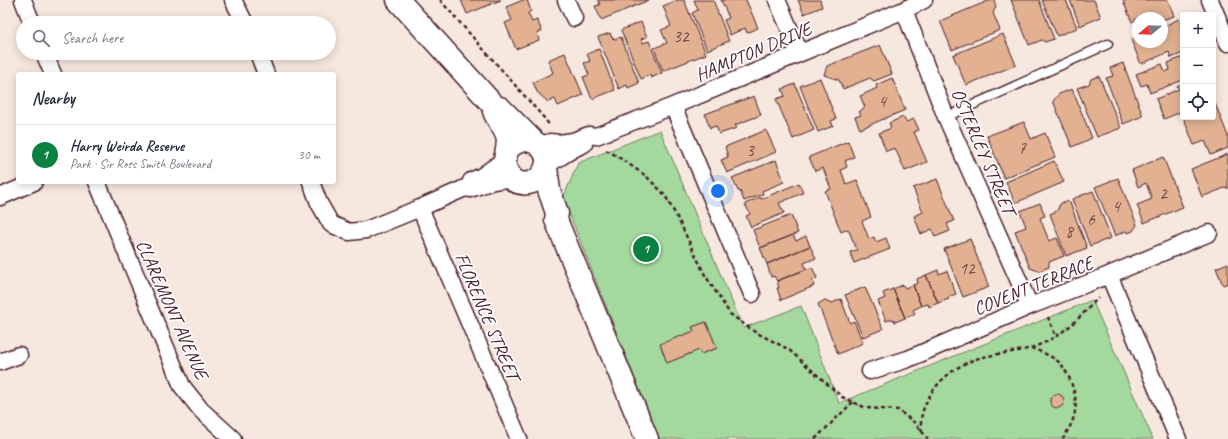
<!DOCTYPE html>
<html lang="en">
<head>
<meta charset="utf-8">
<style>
  :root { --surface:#fff; --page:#f6f6f7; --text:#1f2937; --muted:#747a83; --line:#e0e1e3; --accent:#0b8043 }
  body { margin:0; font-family:Caveat,sans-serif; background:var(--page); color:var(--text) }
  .controls { position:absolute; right:12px; top:12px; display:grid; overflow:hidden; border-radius:4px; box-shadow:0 2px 10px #0003 }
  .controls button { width:36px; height:36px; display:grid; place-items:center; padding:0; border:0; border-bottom:1px solid var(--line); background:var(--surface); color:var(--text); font:20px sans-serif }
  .compass { position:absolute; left:1132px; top:12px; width:36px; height:36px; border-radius:50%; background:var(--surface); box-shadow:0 2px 10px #0003; rotate:251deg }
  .you { position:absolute; left:718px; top:191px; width:14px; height:14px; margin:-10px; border:3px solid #fff; border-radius:50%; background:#1a73e8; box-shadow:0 0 0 6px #1a73e833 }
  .badge { display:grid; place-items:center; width:26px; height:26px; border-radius:50%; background:var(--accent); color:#fff; font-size:13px; font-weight:700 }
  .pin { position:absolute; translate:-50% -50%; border:2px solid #fff; box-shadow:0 1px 4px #0006 }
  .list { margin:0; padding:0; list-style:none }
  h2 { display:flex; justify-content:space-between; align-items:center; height:52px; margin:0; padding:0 16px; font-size:17px }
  h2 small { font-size:13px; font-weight:400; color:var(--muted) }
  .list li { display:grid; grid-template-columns:26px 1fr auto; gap:12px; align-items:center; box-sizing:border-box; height:60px; padding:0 16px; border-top:1px solid var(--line) }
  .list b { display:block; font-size:15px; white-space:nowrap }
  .list p { margin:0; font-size:13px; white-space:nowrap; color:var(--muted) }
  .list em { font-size:13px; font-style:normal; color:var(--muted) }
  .icon { flex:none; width:22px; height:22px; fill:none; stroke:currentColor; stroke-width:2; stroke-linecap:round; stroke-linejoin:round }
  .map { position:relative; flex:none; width:1228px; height:439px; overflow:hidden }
  .search { position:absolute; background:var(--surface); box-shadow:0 2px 10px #0003; left:16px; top:16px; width:320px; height:44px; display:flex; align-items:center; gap:10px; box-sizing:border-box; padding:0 14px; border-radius:22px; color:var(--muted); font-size:15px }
  .panel { position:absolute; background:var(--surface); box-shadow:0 2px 10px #0003; left:16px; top:72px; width:320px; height:112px; border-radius:4px }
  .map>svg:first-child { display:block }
</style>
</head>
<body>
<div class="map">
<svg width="1228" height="439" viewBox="0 0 1228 439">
  <rect width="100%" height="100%" fill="#f6e8de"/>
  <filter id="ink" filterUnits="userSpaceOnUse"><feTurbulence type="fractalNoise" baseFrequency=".025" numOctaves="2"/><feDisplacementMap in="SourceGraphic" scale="8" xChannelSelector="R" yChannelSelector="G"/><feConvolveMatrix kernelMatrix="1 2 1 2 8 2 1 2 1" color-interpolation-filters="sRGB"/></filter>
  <g filter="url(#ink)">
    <path fill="#a3d99d" stroke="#767c64" d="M 660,130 L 743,328 L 801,306 L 839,403 L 1092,300 L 1153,439 L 659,439 L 563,198 L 578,163 Z"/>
    <path fill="#e1b192" stroke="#4a1f2b" d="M 461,0 L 501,0 L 467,14 Z
      M 523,0 L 527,0 L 531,11 L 528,13 L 532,22 L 537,20 L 542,31 L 537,33 L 539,40 L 516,49 L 505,23 L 512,20 L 506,7 Z
      M 598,0 L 649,0 L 601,20 L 595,6 L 600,5 Z
      M 678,0 L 684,0 L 706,54 L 663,71 L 654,48 L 667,43 L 661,30 L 671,26 L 663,6 Z
      M 694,0 L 713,0 L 729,41 L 707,50 L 692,13 L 698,10 Z
      M 721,0 L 746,0 L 758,28 L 747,33 L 745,28 L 730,35 L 724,20 L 729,18 Z
      M 798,0 L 820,0 L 822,7 L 804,14 Z
      M 994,0 L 996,7 L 993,13 L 1000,30 L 952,50 L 940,21 L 988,1 Z
      M 1011,0 L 1039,0 L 1054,39 L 1045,42 L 1042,40 L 1029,45 Z
      M 1042,0 L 1066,0 L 1077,28 L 1057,36 Z
      M 1070,0 L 1094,0 L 1101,17 L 1080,26 Z
      M 1126,0 L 1168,0 L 1174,16 L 1162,20 L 1162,18 L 1156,18 L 1154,13 L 1138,18 L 1132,22 L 1123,1 Z
      M 1179,19 L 1183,28 L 1183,34 L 1182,35 L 1183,38 L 1183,53 L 1171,58 L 1169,52 L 1141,64 L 1131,40 L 1138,37 L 1138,42 L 1162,42 L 1162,27 Z
      M 641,22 L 647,37 L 641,39 L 643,43 L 649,41 L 662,73 L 651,78 L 650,75 L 641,79 L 621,30 Z
      M 610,33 L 612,38 L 616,39 L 621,37 L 639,83 L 628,88 L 627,85 L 619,89 L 598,37 Z
      M 1003,34 L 1016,65 L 966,85 L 953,55 Z
      M 880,45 L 892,74 L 874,81 L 870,78 L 843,89 L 839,80 L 824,75 L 827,66 Z
      M 599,49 L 615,90 L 592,99 L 583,77 L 589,75 L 584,63 L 590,61 L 587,54 Z
      M 565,53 L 583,95 L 558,106 L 555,99 L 548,102 L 537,92 L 533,82 L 553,73 L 548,60 Z
      M 1183,57 L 1183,80 L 1150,93 L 1147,84 L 1141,86 L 1136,74 L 1162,64 L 1165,72 L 1170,70 L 1168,63 Z
      M 1123,63 L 1143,116 L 1123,124 L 1106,78 L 1113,76 L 1110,68 Z
      M 1099,76 L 1121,128 L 1097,137 L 1077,88 L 1089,84 L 1091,79 Z
      M 820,78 L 836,119 L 831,121 L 833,126 L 818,132 L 800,86 Z
      M 892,78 L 905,110 L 860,129 L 855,117 L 861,115 L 859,112 L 865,107 L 860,96 L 877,88 L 876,85 Z
      M 1183,83 L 1183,111 L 1164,119 L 1156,99 L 1179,89 L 1177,86 Z
      M 795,84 L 814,130 L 793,139 L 776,99 L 785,96 L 782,89 Z
      M 1072,89 L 1092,138 L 1072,147 L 1053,101 L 1059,94 Z
      M 754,96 L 761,115 L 735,125 L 737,128 L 719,134 L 716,126 L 710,128 L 705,114 Z
      M 1214,101 L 1228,136 L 1228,148 L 1211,155 L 1205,141 L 1194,145 L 1182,114 L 1183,114 L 1183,117 L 1213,117 Z
      M 903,117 L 906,122 L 914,119 L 919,130 L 914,132 L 927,162 L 905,171 L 895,148 L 886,151 L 879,133 L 891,128 L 889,123 Z
      M 1024,122 L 1031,139 L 1045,133 L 1055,157 L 1004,178 L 987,136 Z
      M 766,130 L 776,152 L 727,173 L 721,160 L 728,157 L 725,147 Z
      M 848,141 L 854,157 L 845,161 L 847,167 L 841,170 L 846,184 L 857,180 L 871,217 L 862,221 L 869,239 L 874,237 L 876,242 L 886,238 L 890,249 L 854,263 L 850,252 L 857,250 L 848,229 L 841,232 L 825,191 L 831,189 L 823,168 L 815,171 L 809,157 Z
      M 1228,154 L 1228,189 L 1227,187 L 1202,197 L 1191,169 Z
      M 1163,157 L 1183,207 L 1144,223 L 1137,205 L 1152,199 L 1146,183 L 1138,187 L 1132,170 Z
      M 776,160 L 784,182 L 762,191 L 763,194 L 744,201 L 740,191 L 738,191 L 732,178 Z
      M 1054,161 L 1064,182 L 1015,203 L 1006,182 Z
      M 1118,178 L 1137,225 L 1133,231 L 1128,233 L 1126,231 L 1115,236 L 1095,187 Z
      M 937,179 L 954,221 L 947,224 L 950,231 L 935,237 L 932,229 L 921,234 L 914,216 L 923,212 L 913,188 Z
      M 799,183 L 803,193 L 779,203 L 784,213 L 751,227 L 746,216 L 750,214 L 745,204 L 760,197 L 761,199 Z
      M 1093,191 L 1111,238 L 1090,246 L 1072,199 Z
      M 1065,201 L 1070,203 L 1087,248 L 1066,256 L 1050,214 L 1057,211 L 1060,204 Z
      M 1040,203 L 1045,216 L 1040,218 L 1049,241 L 1057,238 L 1064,256 L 1049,262 L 1049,267 L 1039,271 L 1030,268 L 1015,231 L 1026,227 L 1020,211 Z
      M 791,215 L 798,233 L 760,248 L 753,230 Z
      M 793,235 L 796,241 L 806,236 L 810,246 L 767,264 L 760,248 Z
      M 970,239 L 989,287 L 963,297 L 944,249 Z
      M 810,246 L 816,258 L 804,263 L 806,269 L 777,281 L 774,276 L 771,277 L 767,264 Z
      M 1228,263 L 1228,283 L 1223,285 L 1216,268 Z
      M 812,267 L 817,278 L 812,281 L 814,286 L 781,300 L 777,288 L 779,288 L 777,281 Z
      M 938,270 L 939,274 L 947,271 L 956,294 L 948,297 L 949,299 L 938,303 L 926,275 Z
      M 926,275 L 938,303 L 929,307 L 928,304 L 921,306 L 913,285 L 918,283 L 917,279 Z
      M 903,285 L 905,288 L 913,285 L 921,306 L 913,310 L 915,314 L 905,318 L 893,289 Z
      M 865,287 L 883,329 L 863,337 L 845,295 Z
      M 893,289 L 905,318 L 895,322 L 893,319 L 886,321 L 878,301 L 885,298 L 883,293 Z
      M 841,299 L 850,323 L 854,321 L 863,343 L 838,354 L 818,304 L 825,300 L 832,303 Z
      M 706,322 L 717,348 L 701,354 L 699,350 L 667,363 L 660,344 L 694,331 L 692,327 Z
      M1050 401a7 7 0 1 1 14 0a7 7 0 1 1-14 0Z"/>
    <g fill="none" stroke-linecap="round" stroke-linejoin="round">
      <g stroke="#4a1f2b" stroke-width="11">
        <path id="lane" d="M 946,117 L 1108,44"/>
      </g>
      <g stroke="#4a1f2b" stroke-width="19">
        <path id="street" d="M 23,0 L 32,23
          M 233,0 L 245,23
          M 566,0 L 574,18
          M 777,0 L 800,53
          M 1210,0 L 1228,43
          M 904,10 L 946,117 L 1030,306
          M 44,53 L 53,74
          M 258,53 L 266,74
          M 673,106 L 752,294
          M 540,146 L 550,142 L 559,143 L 573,141 L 589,135 L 596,136 L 673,106 L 904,10 L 924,0
          M 547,164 C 560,159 570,149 584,144
          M 471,181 L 482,176 L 504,160
          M 97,182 L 182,386 L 201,410 L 233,439
          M 311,182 L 319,203 L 331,224 L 349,232 L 366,230 L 420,208 L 465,188 L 470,189 L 493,181 L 512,178
          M 0,197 L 34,182
          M 420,208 L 519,439
          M 1109,275 L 1178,439
          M 0,362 L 19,355
          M 870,371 L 908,359 L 1030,306 L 1109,275 L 1209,233"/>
      </g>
      <g stroke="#4a1f2b" stroke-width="25">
        <path id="secondary" d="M 398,0 L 495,107 L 500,108 L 534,142
          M 494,111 C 497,120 504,127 507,136 C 511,150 499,161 509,174 C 511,177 512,179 515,181 C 537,192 558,163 540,146 C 529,136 516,140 507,150
          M 546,168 L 549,190 L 557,213 L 556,220 L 647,439"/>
      </g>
      <path stroke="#4a1f2b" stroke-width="2.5" stroke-dasharray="4 3" stroke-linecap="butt" d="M 440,0 L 545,119 L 550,126
        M 606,150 L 617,156 L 646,176 L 665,195 L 680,223 L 705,275 L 730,314 L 755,332 L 788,349 L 842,397 L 866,408 L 898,410 L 915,423 L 928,439
        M 1048,317 L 1056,337
        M 1031,348 C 1040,351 1054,357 1061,364 C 1070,376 1078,396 1075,411 C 1074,421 1068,430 1063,439
        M 922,432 C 919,419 923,408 929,397 C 941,376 964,360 988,356 C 1005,352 1025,352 1041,344 C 1065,334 1081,316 1098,298
        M 815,439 L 853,402"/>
      <use href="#lane" stroke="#fff" stroke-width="8"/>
      <use href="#street" stroke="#fff" stroke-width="16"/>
      <use href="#secondary" stroke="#fff" stroke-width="22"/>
    </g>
  </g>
  <g text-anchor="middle" stroke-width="3.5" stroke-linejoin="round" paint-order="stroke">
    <g font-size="17" fill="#704445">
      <text x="681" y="42">32</text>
      <text x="882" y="107">4</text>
      <text x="1022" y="154">7</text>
      <text x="750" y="156">3</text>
      <text x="1163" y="199">2</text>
      <text x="1116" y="212">4</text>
      <text x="1091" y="225">6</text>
      <text x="1069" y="237">8</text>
      <text x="967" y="274">12</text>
    </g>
    <g font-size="19" fill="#4a1f2b" stroke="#fff">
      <text transform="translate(753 51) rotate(-23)" y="7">HAMPTON DRIVE</text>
      <text transform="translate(984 151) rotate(67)" y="7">OSTERLEY STREET</text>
      <text transform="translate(1033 285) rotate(-22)" y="7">COVENT TERRACE</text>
      <text transform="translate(173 309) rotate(66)" y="7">CLAREMONT AVENUE</text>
      <text transform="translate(488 316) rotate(67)" y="7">FLORENCE STREET</text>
    </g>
  </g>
</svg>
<div class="controls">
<button>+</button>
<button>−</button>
<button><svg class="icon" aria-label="locate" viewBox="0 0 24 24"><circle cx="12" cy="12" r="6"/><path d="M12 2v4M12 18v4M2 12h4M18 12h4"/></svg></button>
</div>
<svg class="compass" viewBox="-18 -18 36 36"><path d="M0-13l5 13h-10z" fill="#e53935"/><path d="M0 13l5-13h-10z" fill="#747a83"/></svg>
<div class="you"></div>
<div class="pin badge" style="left:646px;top:249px">1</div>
<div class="search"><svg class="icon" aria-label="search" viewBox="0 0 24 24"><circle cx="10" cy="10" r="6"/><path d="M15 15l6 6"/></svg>Search here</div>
<section class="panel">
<h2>Nearby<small></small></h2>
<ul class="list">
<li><span class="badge">1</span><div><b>Harry Weirda Reserve</b><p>Park · Sir Ross Smith Boulevard</p></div><em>30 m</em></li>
</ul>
</section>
</div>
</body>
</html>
